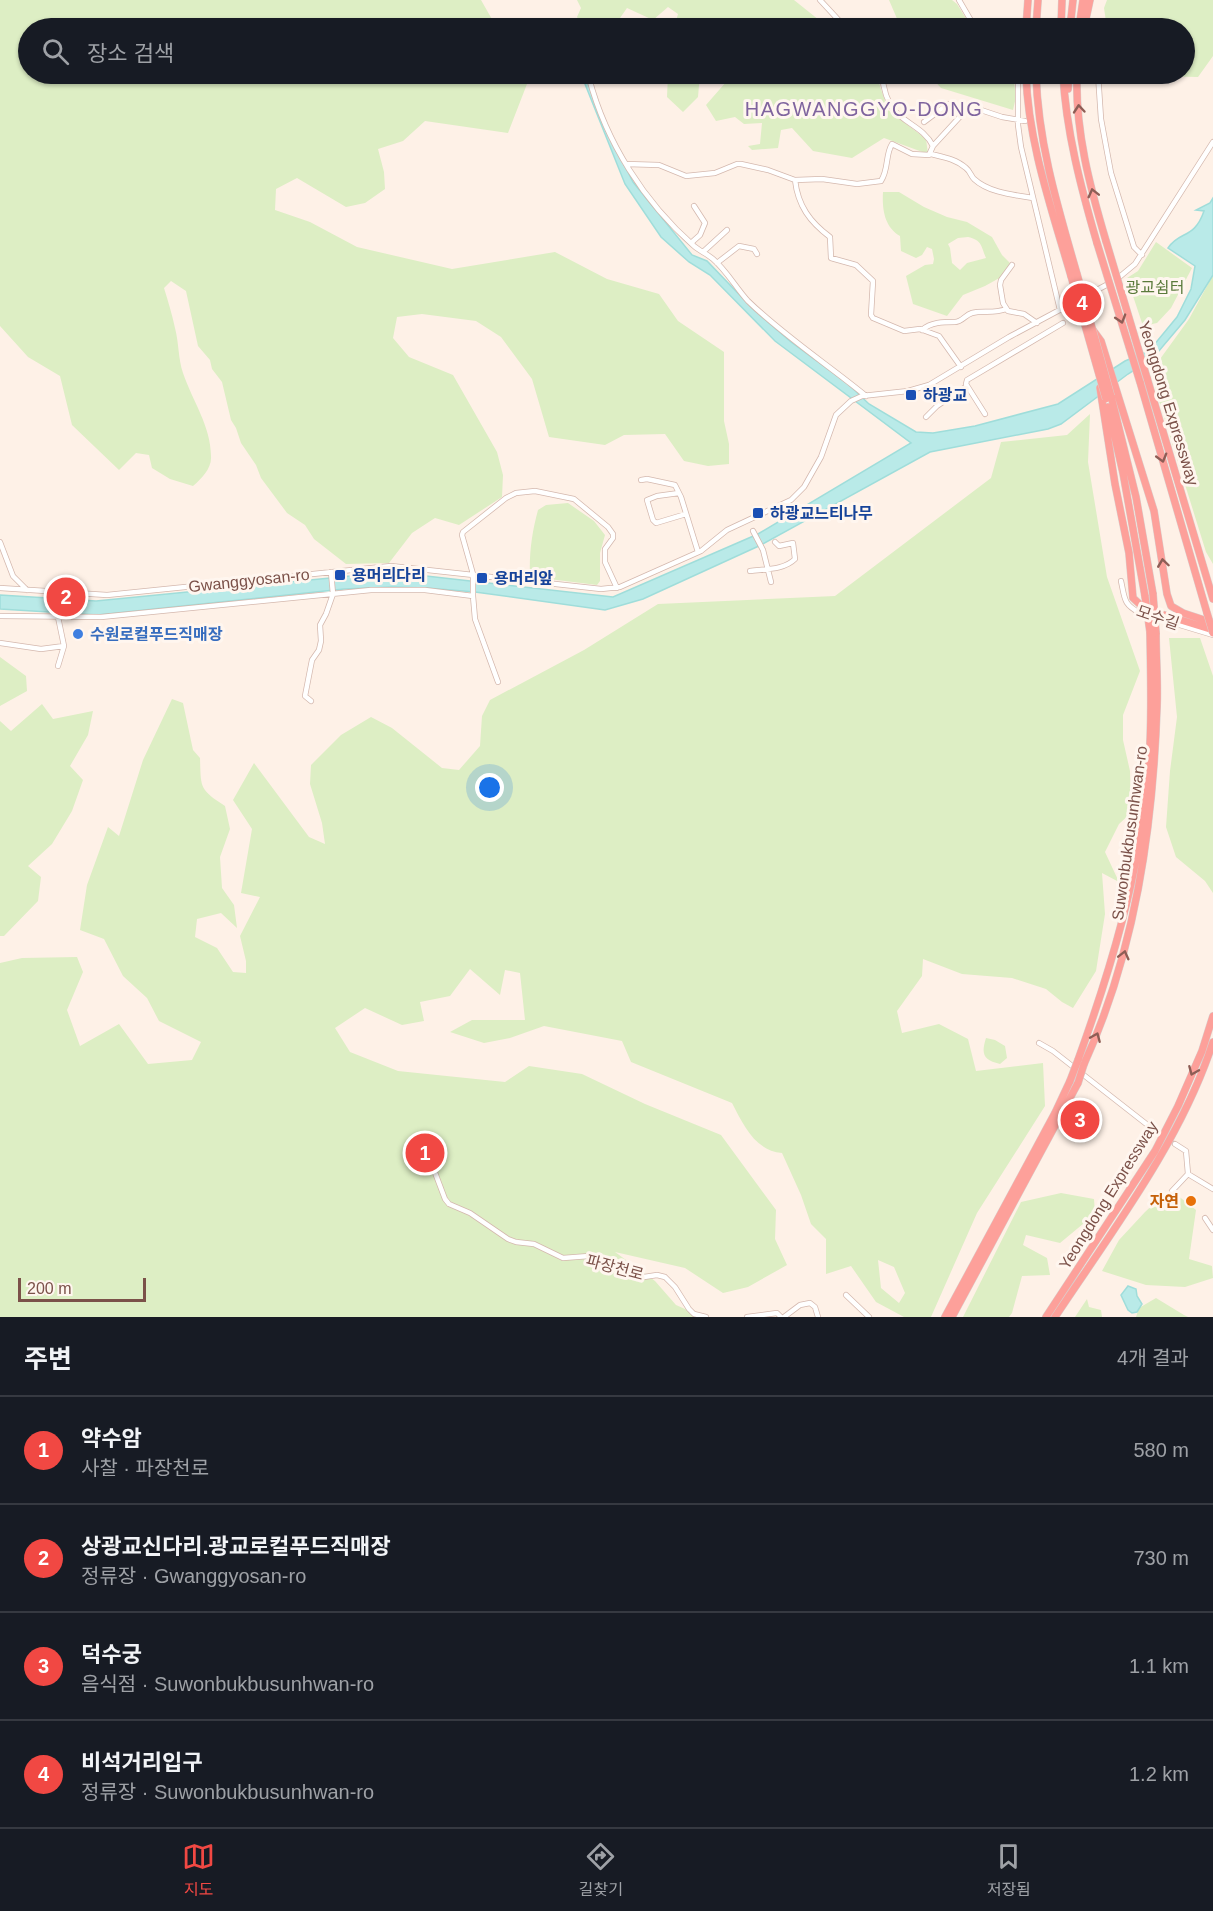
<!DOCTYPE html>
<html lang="ko">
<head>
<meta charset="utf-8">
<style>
  :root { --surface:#171b24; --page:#242831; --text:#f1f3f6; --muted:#9ea1a6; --line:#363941; --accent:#f14843 }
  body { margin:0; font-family:Helvetica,"Noto Sans KR",sans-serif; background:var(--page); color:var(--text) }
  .scale { position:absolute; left:18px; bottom:15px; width:128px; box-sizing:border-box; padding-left:6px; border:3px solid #7b5149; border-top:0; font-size:16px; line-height:21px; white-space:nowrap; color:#7b5149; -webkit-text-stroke:4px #fff6ef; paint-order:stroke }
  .you { position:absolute; left:490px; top:788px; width:21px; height:21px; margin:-15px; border:4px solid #fff; border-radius:50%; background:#1a73e8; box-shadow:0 0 0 9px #1a73e833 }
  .badge { display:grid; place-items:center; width:39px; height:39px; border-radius:50%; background:var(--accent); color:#fff; font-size:20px; font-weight:700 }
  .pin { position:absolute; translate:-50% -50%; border:3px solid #fff; box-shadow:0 2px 6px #0006 }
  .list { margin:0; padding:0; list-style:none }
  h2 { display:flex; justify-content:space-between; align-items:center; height:78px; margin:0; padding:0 24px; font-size:26px }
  h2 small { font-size:20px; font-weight:400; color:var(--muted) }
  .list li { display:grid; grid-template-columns:39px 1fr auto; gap:18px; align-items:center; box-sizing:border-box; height:108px; padding:0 24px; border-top:2px solid var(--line) }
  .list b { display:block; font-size:22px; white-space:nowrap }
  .list p { margin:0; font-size:20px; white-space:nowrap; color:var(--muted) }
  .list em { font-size:20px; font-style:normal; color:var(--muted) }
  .icon { flex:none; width:33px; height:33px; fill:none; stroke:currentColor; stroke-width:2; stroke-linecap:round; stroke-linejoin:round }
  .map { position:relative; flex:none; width:1213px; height:1317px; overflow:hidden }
  .search { position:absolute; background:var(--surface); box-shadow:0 2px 4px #0004; left:18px; right:18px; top:18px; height:66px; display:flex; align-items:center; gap:15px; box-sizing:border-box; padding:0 21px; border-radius:33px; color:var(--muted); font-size:22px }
  .sheet { height:510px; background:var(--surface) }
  nav { display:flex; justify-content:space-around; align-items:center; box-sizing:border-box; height:84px; border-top:2px solid var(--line); background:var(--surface); font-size:16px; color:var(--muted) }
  nav a { display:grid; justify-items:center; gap:3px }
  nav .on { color:var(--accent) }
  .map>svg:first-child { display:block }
</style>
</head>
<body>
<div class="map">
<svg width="1213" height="1317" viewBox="0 0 1213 1317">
  <rect width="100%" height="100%" fill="#fef1e7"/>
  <path fill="#ddeec4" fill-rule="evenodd" d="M 0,0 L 481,0 L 497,28 L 28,28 L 28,74 L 522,74 L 527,84 L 508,133 L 425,121 L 403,141 L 378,149 L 384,172 L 385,189 L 365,203 L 346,207 L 297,178 L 276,189 L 275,210 L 310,222 L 357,247 L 452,269 L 555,252 L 607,279 L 659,294 L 678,321 L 724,352 L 724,421 L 729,444 L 729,464 L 708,466 L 684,461 L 665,434 L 624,435 L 605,445 L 549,437 L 532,379 L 501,337 L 476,321 L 422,314 L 397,317 L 393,338 L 409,357 L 453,375 L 497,452 L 503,475 L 502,497 L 459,525 L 435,518 L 412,533 L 389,563 L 346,564 L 314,539 L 305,525 L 287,513 L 261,478 L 256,465 L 241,443 L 236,428 L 231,420 L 222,382 L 212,369 L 210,360 L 198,346 L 186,291 L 171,281 L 164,288 C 168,301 172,314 175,328 C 179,343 178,358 183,373 C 192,400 211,426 211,456 C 212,468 202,478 193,486 L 170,479 L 152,468 L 149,455 L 136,453 L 119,470 L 72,425 L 60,376 L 28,357 L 0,326 Z
    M 577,0 L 794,0 L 829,28 L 731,28 L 728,21 L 718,28 L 674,28 L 678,14 L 668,7 L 653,20 L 627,8 L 613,28 L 584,28 L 577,17 L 581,8 Z
    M 889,0 L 952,0 L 957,4 L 972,28 L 901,28 Z
    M 1107,0 L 1213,0 L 1213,56 L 1198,77 L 1154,76 L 1152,74 L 1184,74 L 1184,28 L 1107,28 L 1104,8 Z
    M 668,74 L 700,74 L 698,97 L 683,112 L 667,97 Z
    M 733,74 L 876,74 L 888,110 L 926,139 L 928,154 L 884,138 L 852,158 L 813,151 L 792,128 L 781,130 L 778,148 L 752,150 L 748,146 L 760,144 L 762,123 L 744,124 L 735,117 L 716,121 L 706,105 Z
    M 928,74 L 1013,74 L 1016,97 L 1013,110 L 941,88 Z
    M 883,192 L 899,192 L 924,207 L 947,217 L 967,222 L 992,237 L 1002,255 L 1010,263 L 1003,276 L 985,286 L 963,295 L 947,316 L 913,304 L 906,276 L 925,265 L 933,264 L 934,259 L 932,249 L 927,247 L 922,255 L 916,258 L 901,251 L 900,236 C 884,227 882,208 883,192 ZM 968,237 C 982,240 981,246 986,258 L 967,263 L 960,270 L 952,263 L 950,248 L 948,244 L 958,238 Z
    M 1156,242 L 1192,268 L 1171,308 L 1157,323 L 1143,326 L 1127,278 L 1138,271 Z
    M 1213,275 L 1213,564 L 1206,552 L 1155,388 L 1155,366 L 1189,319 Z
    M 1090,414 L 1088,462 L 1107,577 L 1140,671 L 1123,715 L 1123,740 L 1130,771 L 1131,813 L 1119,824 L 1105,852 L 1119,882 L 1102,873 L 1105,914 L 1096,971 L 1073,1008 L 1062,1002 L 1046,989 L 1012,978 L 962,974 L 923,959 L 922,976 L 897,1011 L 902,1033 L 939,1024 L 968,1039 L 976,1071 L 1043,1063 L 1045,1106 L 977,1213 L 931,1317 L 904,1317 L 876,1302 L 851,1266 L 826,1274 L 826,1239 L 811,1224 L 801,1195 L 782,1153 C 755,1151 743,1124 732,1103 L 631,1062 L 622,1041 L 544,1026 L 510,1038 L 484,1043 L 450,1032 L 472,1020 L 525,1020 L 520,973 L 505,970 L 500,995 L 470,969 L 450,996 L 420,1002 L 424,1021 L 402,1025 L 365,1008 L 335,1028 L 350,1052 L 398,1071 L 505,1082 L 529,1066 L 582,1074 L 645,1104 L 721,1135 L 776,1210 L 775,1239 L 787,1265 L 748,1287 L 723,1293 L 685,1268 L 615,1252 L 655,1281 L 676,1305 L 703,1317 L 0,1317 L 0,963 L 22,958 L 77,957 L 83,972 L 67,1010 L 80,1046 L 119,1024 L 148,1064 L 192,1060 L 201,1042 L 159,1021 L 147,998 L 123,976 L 104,939 L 80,930 L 87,885 L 108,827 L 119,836 L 143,760 L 172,699 L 183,703 L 193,750 L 200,758 C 201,788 199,789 225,806 L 230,829 L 220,857 L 222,888 L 234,905 L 237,928 L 221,913 L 197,919 L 195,937 L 217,948 L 233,972 L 246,973 L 246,961 L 240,936 L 260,897 L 241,893 L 252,829 L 233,800 L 254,763 L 309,837 L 325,844 L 322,823 L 310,784 L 311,765 L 341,735 L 371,717 L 392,728 L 442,768 L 459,770 L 480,746 L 482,716 L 490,700 L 584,650 L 658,604 L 835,596 L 991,478 L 1001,442 L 1067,435 ZM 878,1260 L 894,1267 L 905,1293 L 899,1303 L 881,1288 Z
    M 568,503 L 594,521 L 605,535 L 600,553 L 600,581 L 597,585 L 533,577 L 530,575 C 529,553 532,532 538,510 L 546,505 Z
    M 1169,638 L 1200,638 L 1213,676 L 1213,893 L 1205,881 L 1176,857 L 1166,827 L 1170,771 L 1177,717 Z
    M 0,657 L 26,676 L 27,691 L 0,706 Z
    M 42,704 L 53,719 L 93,711 L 88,735 L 70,766 L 83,780 L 72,811 L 52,844 L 28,866 L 41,877 L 38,901 L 4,936 L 0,936 L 0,721 L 11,731 Z
    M 986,1038 L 995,1040 L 1005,1046 L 1007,1058 L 1000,1064 C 983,1060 981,1054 986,1038 Z
    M 1061,1193 L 1094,1199 L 1095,1214 L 1060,1243 L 1026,1235 L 1023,1245 L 1047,1258 L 1050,1275 L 1022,1276 L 1012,1313 L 1009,1317 L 963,1317 L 1021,1202 Z
    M 1177,1195 L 1196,1210 L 1189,1259 L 1212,1266 L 1213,1278 L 1185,1287 L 1146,1285 L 1102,1271 L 1119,1240 L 1145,1212 L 1161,1197 Z
    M 1156,1298 L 1184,1315 L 1188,1317 L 1136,1317 L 1139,1308 Z
    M 1087,1299 L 1089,1307 L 1101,1310 L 1102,1317 L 1075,1317 Z"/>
  <path fill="#b9eae8" stroke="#9fddda" stroke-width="1.5" d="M 581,74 L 587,74 L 604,125 L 633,182 L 692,255 L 707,261 L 754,310 L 791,342 L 848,384 L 869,404 L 916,432 L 933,433 L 975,426 L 1058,404 L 1125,361 L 1149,351 L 1177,317 L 1191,289 L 1195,266 L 1168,248 C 1180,230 1194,240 1204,211 L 1196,210 L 1210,203 L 1213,198 L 1213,275 L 1185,320 L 1153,358 L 1128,374 L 1061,424 L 1048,429 L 930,452 L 761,545 L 643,599 L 605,610 L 475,592 L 427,588 L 392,587 L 344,589 L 97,615 L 0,609 L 0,595 L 96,601 L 391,572 L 613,597 L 758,534 L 911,443 L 775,341 L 710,275 L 689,262 L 661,237 L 625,184 Z
    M 1128,1286 L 1136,1289 L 1137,1296 L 1142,1304 L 1137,1312 L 1132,1313 L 1128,1310 L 1121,1295 Z"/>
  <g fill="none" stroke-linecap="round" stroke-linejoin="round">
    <path stroke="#ddc9c0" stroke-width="4.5" stroke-dasharray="4.5 2" stroke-linecap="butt" d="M 1154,1130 L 1175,1144"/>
    <g stroke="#d4b8ae" stroke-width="6">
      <path id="minor" d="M 820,0 L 846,28
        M 959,0 L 973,24 L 978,28
        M 581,74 L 589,78 C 606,142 644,202 694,246 C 700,251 707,254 713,259 C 727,271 736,288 748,301 C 784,336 827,364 866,396
        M 882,74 C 883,86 886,100 894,110 C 906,124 924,128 933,146
        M 1018,74 L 1018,125 L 1021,147 L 1060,310
        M 1098,74 L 1101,119 L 1111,173 L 1134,247 L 1142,255
        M 924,122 L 948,104 L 967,109
        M 931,154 C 943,157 956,159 966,168 C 970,171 971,176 974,179 C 989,193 1015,195 1033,198
        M 626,164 L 659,165 L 686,176 L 715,173 L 737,164 L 741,164 L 768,170 L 795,180 L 822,179 L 857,184 L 881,181 C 889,169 885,155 892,144 L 912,154 L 929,155 L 933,146 L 967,109 L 972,107 L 1002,117 L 1025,121
        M 795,180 C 798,206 810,222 830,237 L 831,258 L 856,265 L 873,281 L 871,315 L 873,318 L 904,331 L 920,329 L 939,336 L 961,367
        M 691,243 L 700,235 L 705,223 L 694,206
        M 703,252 L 727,230
        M 717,263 L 739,246 L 754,249 L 757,254
        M 1012,265 L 1001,280 L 1000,285 L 1003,303 L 1008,311 L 1024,314 L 1037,323
        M 1117,279 L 1135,264 L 1213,142
        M 922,330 C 931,322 943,322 955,322 C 962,322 965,315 972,313 C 983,310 993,314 1006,309
        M 985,414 L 966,384 L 967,380 L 1063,323
        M 926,417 L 937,406 L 967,386
        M 641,480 L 647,479 L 675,485 L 681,497 L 698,552
        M 679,493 L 657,496 L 647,500 L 653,520 L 656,523 L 686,514
        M 753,531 L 763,550 L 771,582
        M 0,542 L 13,576 L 27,590
        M 750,571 C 765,569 784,570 795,559 L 793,543 L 779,546 L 775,542
        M 1121,581 C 1125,599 1123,604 1140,613 L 1213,635
        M 0,588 L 107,595 L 391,566 L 601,589 L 620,587 L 701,551 L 727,530 L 791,500 L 804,487 L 821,457 L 836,415 L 851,401 L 862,396 L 908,391 L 929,385 L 1009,337 L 1110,283
        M 473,596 L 475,619 L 498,682
        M 0,616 L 101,617 L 371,590 L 425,590 L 473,596 L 473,574 L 462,535 L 463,532 L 506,498 L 516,493 L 535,491 L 574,499 L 608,527 L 613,534 L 613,538 L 605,549 L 605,562 L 617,588
        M 0,643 L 41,649 L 64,646
        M 58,666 L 64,646 L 58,617 C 66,613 76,603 77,594
        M 311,701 L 305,696 L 312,660 L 319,650 L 321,641 L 320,625 L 326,614 L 333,594 L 331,572
        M 1039,1043 L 1053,1051 L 1154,1130
        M 1175,1144 L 1186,1151 L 1188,1174 L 1213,1189
        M 434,1170 L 445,1199 L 449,1204 L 470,1213 L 508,1239 L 516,1242 L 534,1244 L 563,1258 L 589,1256 L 644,1277 L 657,1275 L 665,1277 L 675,1287 L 689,1309 L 694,1314 L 706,1317
        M 1172,1191 L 1188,1174
        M 1205,1218 L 1213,1230
        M 846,1295 L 869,1317
        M 747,1317 L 777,1313 L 781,1317
        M 784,1317 L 800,1305 L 810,1303 L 815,1307 L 818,1317"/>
    </g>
    <g stroke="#dacecc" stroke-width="8">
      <path id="highway" d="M 1026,28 L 1028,0
        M 1036,28 L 1038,0
        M 1061,28 L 1062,0
        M 1070,28 L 1073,0
        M 1079,28 L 1083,0
        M 1084,28 L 1090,0
        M 1026,74 C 1028,142 1052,210 1071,276
        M 1036,74 C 1038,143 1058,208 1077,274
        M 1063,74 C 1066,131 1081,188 1097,243
        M 1077,74 C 1075,131 1090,187 1106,241
        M 1068,89 L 1069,74
        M 1093,330 L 1101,341 L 1154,511 L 1167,594 L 1171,606 L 1183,613 L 1213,623
        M 1147,378 L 1213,599
        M 1140,382 L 1207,613
        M 1100,388 L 1115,484 L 1129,553 L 1133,598 L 1145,609 L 1213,630
        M 1111,396 L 1136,497 L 1153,594
        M 1108,407 L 1123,473 L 1145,596
        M 1078,1060 C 1111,969 1139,875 1148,778 C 1152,730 1151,681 1150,632
        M 1084,1064 C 1135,952 1153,828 1157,706 C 1158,682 1156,657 1156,633
        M 945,1317 L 1055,1113 L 1070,1081
        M 952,1317 L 1078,1083
        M 1046,1317 L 1155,1151 L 1178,1106 L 1202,1051 L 1213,1016
        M 1055,1317 C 1112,1231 1181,1141 1213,1042"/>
    </g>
    <use href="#minor" stroke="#fff" stroke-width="4.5"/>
    <use href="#highway" stroke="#fda09a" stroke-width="7"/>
    <g stroke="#dacecc" stroke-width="8" stroke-linecap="butt">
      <path id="highway-bridge" d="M 1106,241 L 1147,378
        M 1097,243 L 1140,382
        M 1077,274 L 1111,396
        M 1071,276 L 1106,399
        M 1153,594 L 1156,633
        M 1145,596 L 1150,632
        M 1207,613 L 1213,633
        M 1070,1081 L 1078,1060
        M 1078,1083 L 1084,1064"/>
    </g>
    <use href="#highway-bridge" stroke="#fda09a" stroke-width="7"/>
  </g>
  <defs><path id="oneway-chevron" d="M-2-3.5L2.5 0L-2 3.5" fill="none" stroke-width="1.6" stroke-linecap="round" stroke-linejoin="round" transform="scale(1.5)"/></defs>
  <g stroke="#8e5d55">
    <use href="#oneway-chevron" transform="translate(1079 109) rotate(-95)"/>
    <use href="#oneway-chevron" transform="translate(1093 193) rotate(-104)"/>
    <use href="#oneway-chevron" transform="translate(1121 319) rotate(73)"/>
    <use href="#oneway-chevron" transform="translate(1162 458) rotate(74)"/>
    <use href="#oneway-chevron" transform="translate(1163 563) rotate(-98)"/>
    <use href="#oneway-chevron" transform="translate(1124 955) rotate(-76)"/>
    <use href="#oneway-chevron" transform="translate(1096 1037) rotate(-67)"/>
    <use href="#oneway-chevron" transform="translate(1193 1071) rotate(113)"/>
  </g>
  <g fill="#1a4fb4" stroke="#fff6ef" stroke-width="2">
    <rect x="905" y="389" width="12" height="12" rx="3"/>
    <rect x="752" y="507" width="12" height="12" rx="3"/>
    <rect x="334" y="569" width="12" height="12" rx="3"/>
    <rect x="476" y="572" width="12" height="12" rx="3"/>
  </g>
  <circle fill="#3f7fe0" stroke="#fff6ef" stroke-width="2" cx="78" cy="634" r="6"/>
  <circle fill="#e8710a" stroke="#fff6ef" stroke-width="2" cx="1191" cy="1201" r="6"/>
  <g text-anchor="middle" stroke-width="6" stroke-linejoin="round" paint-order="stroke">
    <g font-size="16" fill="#5b7b3c" stroke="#fff6ef">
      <text x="1155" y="293">광교쉼터</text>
    </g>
    <g font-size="16" font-weight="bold" fill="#164399" stroke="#fff6ef" text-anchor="start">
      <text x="923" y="401">하광교</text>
      <text x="770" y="519">하광교느티나무</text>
      <text x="352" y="581">용머리다리</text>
      <text x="494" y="584">용머리앞</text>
    </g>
    <g font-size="16" fill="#7b5149" stroke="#fff6ef">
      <text transform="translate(1169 403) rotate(73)" y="6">Yeongdong Expressway</text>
      <text transform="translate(249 580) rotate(-6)" y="6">Gwanggyosan-ro</text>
      <text transform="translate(1158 617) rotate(19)" y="6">모수길</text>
      <text transform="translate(1129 833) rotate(-82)" y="6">Suwonbukbusunhwan-ro</text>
      <text transform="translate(1108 1195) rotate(-58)" y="6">Yeongdong Expressway</text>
      <text transform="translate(615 1267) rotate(15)" y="6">파장천로</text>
    </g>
    <g font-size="16" font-weight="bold" fill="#366cbe" stroke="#fff6ef" text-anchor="start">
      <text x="90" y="640">수원로컬푸드직매장</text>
    </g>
    <g font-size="16" font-weight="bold" fill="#c56008" stroke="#fff6ef" text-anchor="end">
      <text x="1179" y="1207">자연</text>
    </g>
    <g font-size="20" letter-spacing="1.5" fill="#7f649e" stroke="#fff6ef">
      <text x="864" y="116">HAGWANGGYO-DONG</text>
    </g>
  </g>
</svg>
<div class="scale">200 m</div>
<div class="you"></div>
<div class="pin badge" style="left:425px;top:1153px">1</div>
<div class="pin badge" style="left:66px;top:597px">2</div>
<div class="pin badge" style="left:1080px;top:1120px">3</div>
<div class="pin badge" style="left:1082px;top:303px">4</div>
<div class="search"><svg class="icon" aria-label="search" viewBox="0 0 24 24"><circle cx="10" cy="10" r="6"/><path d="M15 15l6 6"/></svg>장소 검색</div>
</div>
<section class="sheet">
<h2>주변<small>4개 결과</small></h2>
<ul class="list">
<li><span class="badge">1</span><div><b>약수암</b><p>사찰 · 파장천로</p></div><em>580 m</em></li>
<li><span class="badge">2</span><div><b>상광교신다리.광교로컬푸드직매장</b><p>정류장 · Gwanggyosan-ro</p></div><em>730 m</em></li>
<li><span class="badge">3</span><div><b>덕수궁</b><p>음식점 · Suwonbukbusunhwan-ro</p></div><em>1.1 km</em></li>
<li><span class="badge">4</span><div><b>비석거리입구</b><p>정류장 · Suwonbukbusunhwan-ro</p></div><em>1.2 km</em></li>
</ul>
</section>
<nav>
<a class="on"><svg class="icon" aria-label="map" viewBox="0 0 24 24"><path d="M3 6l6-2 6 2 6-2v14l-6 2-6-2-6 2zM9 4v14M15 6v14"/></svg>지도</a>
<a><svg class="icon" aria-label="directions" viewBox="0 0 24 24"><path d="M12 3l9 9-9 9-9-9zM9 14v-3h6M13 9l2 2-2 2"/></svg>길찾기</a>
<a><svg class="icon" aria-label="saved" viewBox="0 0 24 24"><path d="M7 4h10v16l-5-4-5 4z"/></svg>저장됨</a>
</nav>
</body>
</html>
